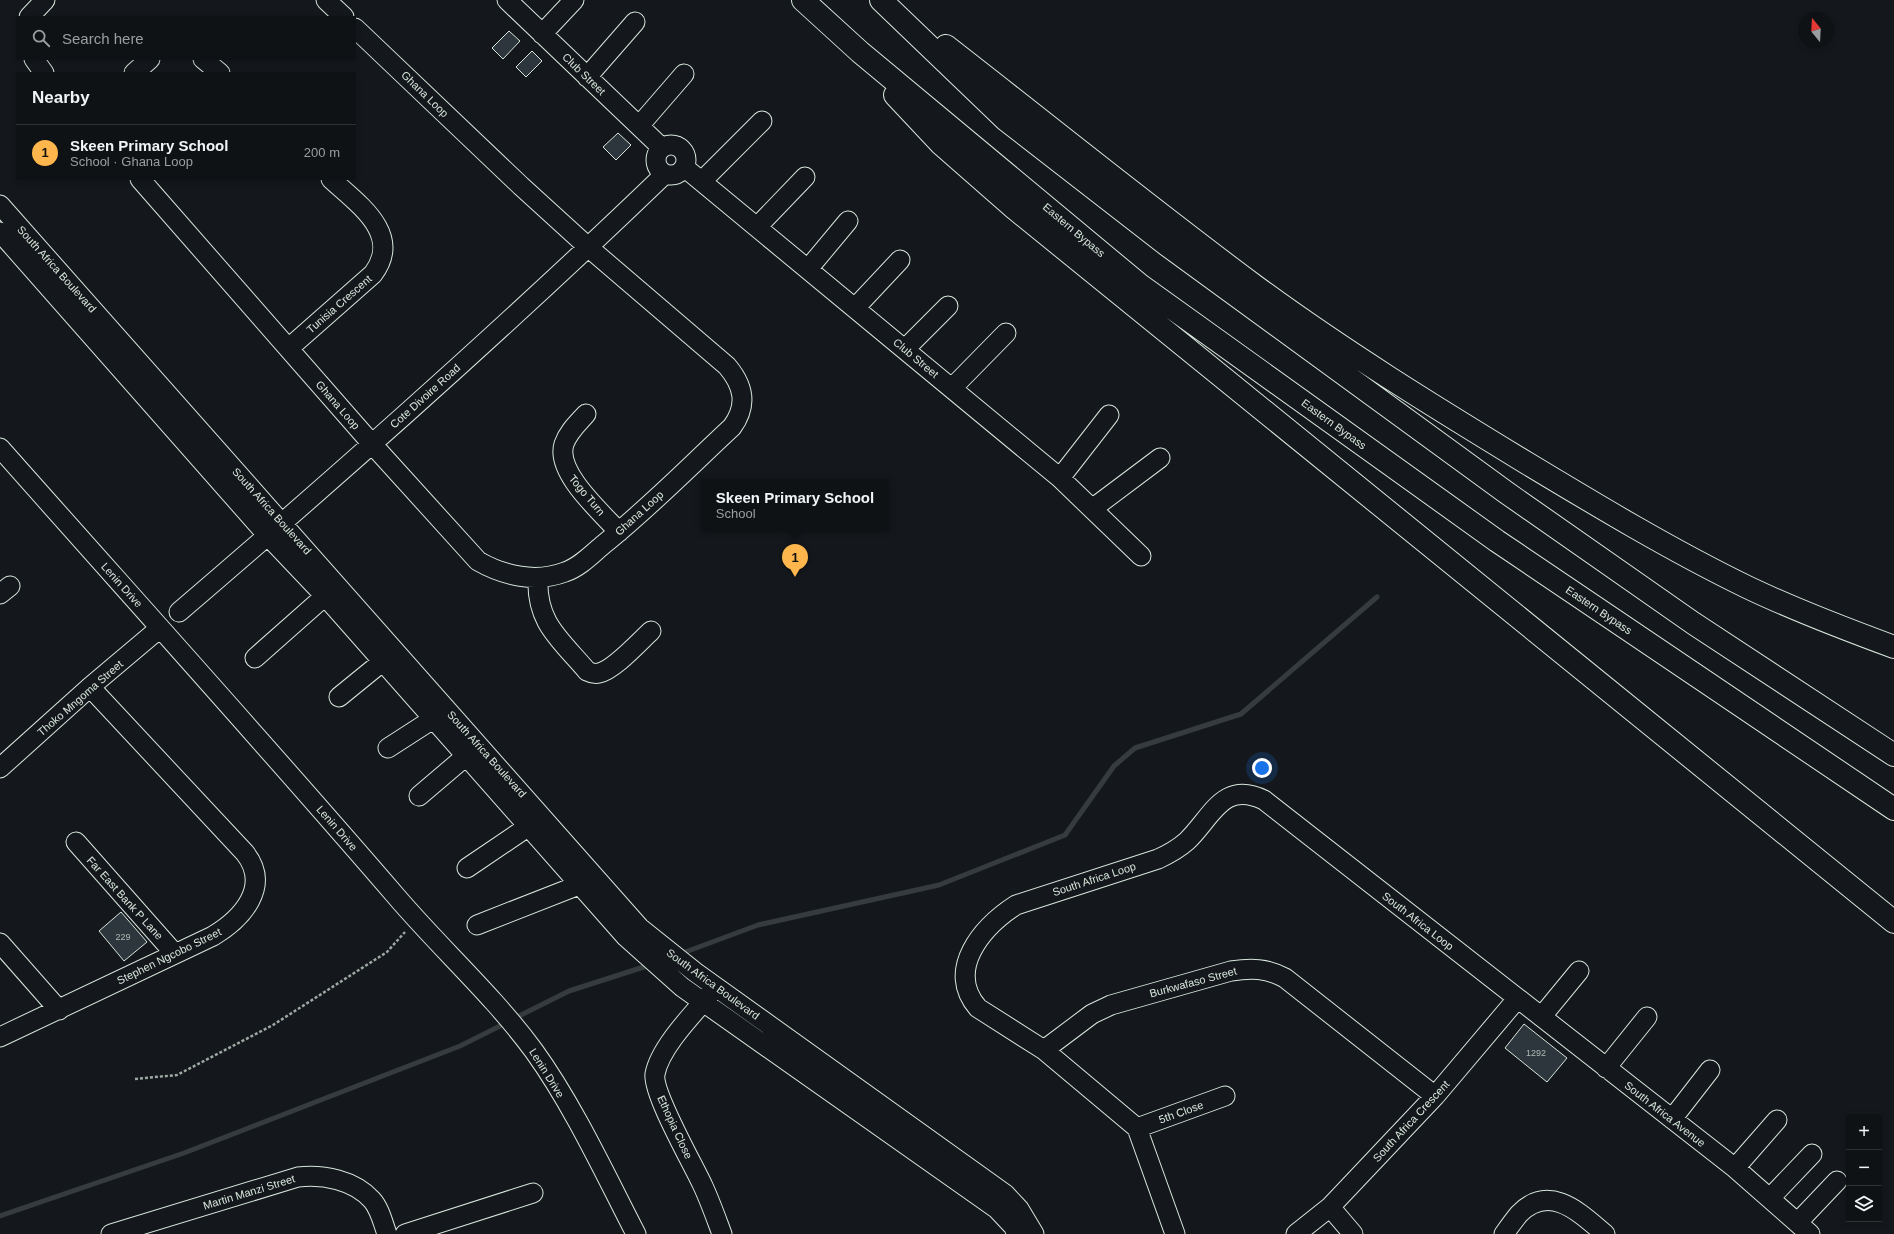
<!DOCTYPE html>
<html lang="en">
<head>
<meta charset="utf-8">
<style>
  :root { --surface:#0f1215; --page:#1d2022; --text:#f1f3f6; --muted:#9b9ea0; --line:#2f3234; --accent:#ffb74d }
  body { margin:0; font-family:Helvetica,sans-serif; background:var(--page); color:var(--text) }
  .controls { position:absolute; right:12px; bottom:12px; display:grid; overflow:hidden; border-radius:0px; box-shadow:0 2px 6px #0003 }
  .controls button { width:36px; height:36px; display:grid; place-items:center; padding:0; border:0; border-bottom:1px solid var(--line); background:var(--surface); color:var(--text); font:20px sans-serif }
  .compass { position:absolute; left:1798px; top:12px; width:36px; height:36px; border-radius:50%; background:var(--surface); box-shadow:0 2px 6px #0003; rotate:342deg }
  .you { position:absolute; left:1262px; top:768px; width:14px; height:14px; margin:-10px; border:3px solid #fff; border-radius:50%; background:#1a73e8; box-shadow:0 0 0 6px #1a73e833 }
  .badge { display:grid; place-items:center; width:26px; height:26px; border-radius:50%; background:var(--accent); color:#111; font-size:13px; font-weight:700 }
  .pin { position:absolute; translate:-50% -33px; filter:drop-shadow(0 1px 2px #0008) }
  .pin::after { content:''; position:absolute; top:21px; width:14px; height:12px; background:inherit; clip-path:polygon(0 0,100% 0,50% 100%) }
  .popup { position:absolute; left:701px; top:479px; width:188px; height:52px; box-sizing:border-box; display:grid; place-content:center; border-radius:0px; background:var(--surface); filter:drop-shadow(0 1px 3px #0005); font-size:13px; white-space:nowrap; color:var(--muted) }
  .popup b { font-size:15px; color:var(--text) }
  .popup::after { content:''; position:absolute; left:50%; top:100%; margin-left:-8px; border:8px solid transparent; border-top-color:var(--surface) }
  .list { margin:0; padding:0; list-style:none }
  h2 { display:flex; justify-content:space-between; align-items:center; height:52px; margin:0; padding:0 16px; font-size:17px }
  h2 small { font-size:13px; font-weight:400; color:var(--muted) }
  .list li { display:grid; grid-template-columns:26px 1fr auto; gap:12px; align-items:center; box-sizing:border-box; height:56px; padding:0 16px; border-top:1px solid var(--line) }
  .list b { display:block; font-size:15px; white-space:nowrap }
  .list p { margin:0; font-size:13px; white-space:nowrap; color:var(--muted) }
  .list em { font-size:13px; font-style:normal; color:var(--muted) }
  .icon { flex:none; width:22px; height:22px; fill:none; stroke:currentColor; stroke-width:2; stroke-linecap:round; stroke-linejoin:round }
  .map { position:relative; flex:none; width:1894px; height:1234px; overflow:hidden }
  .search { position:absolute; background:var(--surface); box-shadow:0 2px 6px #0003; left:16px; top:16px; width:340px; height:44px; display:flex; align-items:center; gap:10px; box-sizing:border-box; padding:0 14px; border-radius:0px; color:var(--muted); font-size:15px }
  .panel { position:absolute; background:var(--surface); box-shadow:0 2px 6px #0003; left:16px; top:72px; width:340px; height:108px; border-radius:0px }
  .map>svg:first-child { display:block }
</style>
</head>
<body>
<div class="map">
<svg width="1894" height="1234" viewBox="0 0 1894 1234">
  <rect width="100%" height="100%" fill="#14181c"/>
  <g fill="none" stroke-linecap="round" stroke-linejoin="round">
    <path stroke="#363b3e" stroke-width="5" d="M 680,954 L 758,925 L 939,885 L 1065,835 L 1114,766 L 1135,748 L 1241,714 L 1377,597
      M 513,1019 L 569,991 L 650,965
      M 0,1216 L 184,1153 L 460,1046 L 506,1023"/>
  </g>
  <path fill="#2c363c" stroke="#d8e6dc" d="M 509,31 L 520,41 L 503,59 L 492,48 Z
    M 532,51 L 542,61 L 526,77 L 516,67 Z
    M 618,133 L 631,145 L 616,160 L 603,147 Z
    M 121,912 L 147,942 L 124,961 L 99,931 Z
    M 1524,1024 L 1567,1058 L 1547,1082 L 1505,1048 Z"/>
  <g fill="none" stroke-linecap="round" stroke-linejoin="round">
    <g stroke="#d8e6dc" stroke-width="21">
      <path id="minor" d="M 326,0 L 344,17
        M 507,0 L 662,148
        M 29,17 L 45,0
        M 542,34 L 574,0
        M 34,59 L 44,73
        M 203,59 L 220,73
        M 134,73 L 150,59
        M 587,77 L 635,22
        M 639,126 L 684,74
        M656 160a15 15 0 1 1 30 0a15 15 0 1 1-30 0Z
        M 684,167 L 1060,478 L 1141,556
        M 140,179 L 372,444 L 478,561 C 504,576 536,583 565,572 C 580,567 592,554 604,544 C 649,508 690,466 732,427 C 748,405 744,386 727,366 L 588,247 L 521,186 L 355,28
        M 702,181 L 762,121
        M 0,205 L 640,928 L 695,972 L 1005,1194 L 1019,1209 L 1034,1234
        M 757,227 L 805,177
        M 0,232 L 268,536 L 325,596 L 626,937 L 682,987 L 997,1209 L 1013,1226 L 1017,1234
        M 808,269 L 848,221
        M 855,308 L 900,260
        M 289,348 L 373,274 C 403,234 358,204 331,179
        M 905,349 L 948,306
        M 952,388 L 1006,333
        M 586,414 C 578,423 568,432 564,444 C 555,472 601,512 619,532
        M 0,448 C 132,597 265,744 395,895 C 440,948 493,995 534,1051 C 573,1105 605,1174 636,1234
        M 1060,478 L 1109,415
        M 1092,509 L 1160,458
        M 538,578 C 536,623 560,639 587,671 C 591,673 595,674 599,673 C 614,670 639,642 651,631
        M 0,594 L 10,586
        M 179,612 C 345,470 508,325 665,174
        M 255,658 L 325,596
        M 339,697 L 382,662
        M 388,748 L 433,719
        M 0,768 L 90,687 L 160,628
        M 419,796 L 466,756
        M 76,842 L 175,954
        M 467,868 L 529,826
        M 477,925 L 579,885
        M 0,943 L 59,1010
        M 712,992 C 694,1013 660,1047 655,1074 C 652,1093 693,1164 703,1186 C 710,1201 716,1218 722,1234
        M 1542,1016 L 1579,971
        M 0,1037 L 213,936 C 243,918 271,886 245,853 L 90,687
        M 1044,1050 L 1092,1014 L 1111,1005 L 1231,971 C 1251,968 1267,968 1285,978 L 1435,1096
        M 1606,1068 L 1647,1017
        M 1672,1119 L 1710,1070
        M 1137,1128 L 1225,1096
        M 1735,1168 L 1777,1120
        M 1770,1198 L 1812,1154
        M 1330,1207 L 1353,1234
        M 1798,1222 L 1837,1181
        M 111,1234 L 298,1177 C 323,1174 354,1180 372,1200 C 380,1209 383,1223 387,1234
        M 405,1234 L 533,1193
        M 1175,1234 L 1137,1128 L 1044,1050 L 978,1008 C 945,970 982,927 1016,905 L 1158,859 C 1169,854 1178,849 1187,841 C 1212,817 1223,780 1264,800 L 1735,1168 L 1810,1234
        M 1296,1234 L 1330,1207 L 1435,1096 L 1517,999
        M 1504,1234 C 1509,1227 1514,1220 1519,1214 C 1550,1182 1581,1214 1605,1234"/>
    </g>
    <g stroke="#d8e6dc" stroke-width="24">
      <path id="highway" d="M 803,0 L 860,52 L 1140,285 L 1497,541 L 1894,809
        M 881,0 L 1006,120 L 1167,245 L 1507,493 L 1693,623 L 1894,755
        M 946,46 C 1049,126 1150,208 1255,286 C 1342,350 1433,406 1525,462 C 1598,506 1671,550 1747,587 C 1795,610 1845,629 1894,647
        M 895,95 L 941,144 L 1014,208 L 1894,922"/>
    </g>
    <path stroke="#9da8a2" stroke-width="2.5" stroke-dasharray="3 2" stroke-linecap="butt" d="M 135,1079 L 177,1075 L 273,1025 L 387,952 L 405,932"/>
    <use href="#minor" stroke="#14181c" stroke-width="19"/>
    <use href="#highway" stroke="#14181c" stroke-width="22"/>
  </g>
  <g text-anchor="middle" stroke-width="3" stroke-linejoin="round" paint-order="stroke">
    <g font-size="9" fill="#adbab4">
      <text x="123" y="940">229</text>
      <text x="1536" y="1056">1292</text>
    </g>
    <g font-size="11" fill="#d8e6dc" stroke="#14181c">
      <text transform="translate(584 74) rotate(44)" y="4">Club Street</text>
      <text transform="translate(425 94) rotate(44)" y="4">Ghana Loop</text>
      <text transform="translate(1074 230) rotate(40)" y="4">Eastern Bypass</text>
      <text transform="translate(57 269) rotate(48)" y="4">South Africa Boulevard</text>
      <text transform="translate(339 304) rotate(-41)" y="4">Tunisia Crescent</text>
      <text transform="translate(916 358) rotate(40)" y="4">Club Street</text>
      <text transform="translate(425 396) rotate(-42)" y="4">Cote Divoire Road</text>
      <text transform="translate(338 405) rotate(49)" y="4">Ghana Loop</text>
      <text transform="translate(1334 424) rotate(36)" y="4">Eastern Bypass</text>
      <text transform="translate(587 495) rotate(50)" y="4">Togo Turn</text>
      <text transform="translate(272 511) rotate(48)" y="4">South Africa Boulevard</text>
      <text transform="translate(639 513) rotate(-42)" y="4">Ghana Loop</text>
      <text transform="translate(122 585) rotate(48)" y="4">Lenin Drive</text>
      <text transform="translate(1599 610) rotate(34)" y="4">Eastern Bypass</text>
      <text transform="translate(80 698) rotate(-41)" y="4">Thoko Mngoma Street</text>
      <text transform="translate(487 754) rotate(48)" y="4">South Africa Boulevard</text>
      <text transform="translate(337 828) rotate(49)" y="4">Lenin Drive</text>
      <text transform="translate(1094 879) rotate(-18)" y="4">South Africa Loop</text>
      <text transform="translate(125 898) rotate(48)" y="4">Far East Bank P Lane</text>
      <text transform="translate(1418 921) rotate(38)" y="4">South Africa Loop</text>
      <text transform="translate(169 956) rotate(-26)" y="4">Stephen Ngcobo Street</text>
      <text transform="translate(1193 982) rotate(-15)" y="4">Burkwafaso Street</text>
      <text transform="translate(713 984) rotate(36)" y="4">South Africa Boulevard</text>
      <text transform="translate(547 1073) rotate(58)" y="4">Lenin Drive</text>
      <text transform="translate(1181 1112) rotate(-20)" y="4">5th Close</text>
      <text transform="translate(1665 1114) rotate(38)" y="4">South Africa Avenue</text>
      <text transform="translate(1411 1121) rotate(-47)" y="4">South Africa Crescent</text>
      <text transform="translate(675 1127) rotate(65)" y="4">Ethopia Close</text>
      <text transform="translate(249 1192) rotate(-17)" y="4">Martin Manzi Street</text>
    </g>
  </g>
</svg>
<div class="controls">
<button>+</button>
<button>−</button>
<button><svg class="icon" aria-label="layers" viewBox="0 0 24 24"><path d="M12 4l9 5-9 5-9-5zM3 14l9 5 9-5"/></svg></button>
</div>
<svg class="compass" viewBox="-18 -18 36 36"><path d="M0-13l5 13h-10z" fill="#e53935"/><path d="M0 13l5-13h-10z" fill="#9b9ea0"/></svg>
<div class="you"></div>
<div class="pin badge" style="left:795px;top:577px">1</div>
<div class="popup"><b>Skeen Primary School</b>School</div>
<div class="search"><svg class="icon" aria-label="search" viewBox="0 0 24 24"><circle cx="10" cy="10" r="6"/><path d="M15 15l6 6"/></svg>Search here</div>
<section class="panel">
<h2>Nearby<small></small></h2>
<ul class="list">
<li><span class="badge">1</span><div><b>Skeen Primary School</b><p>School · Ghana Loop</p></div><em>200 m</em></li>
</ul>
</section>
</div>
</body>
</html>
